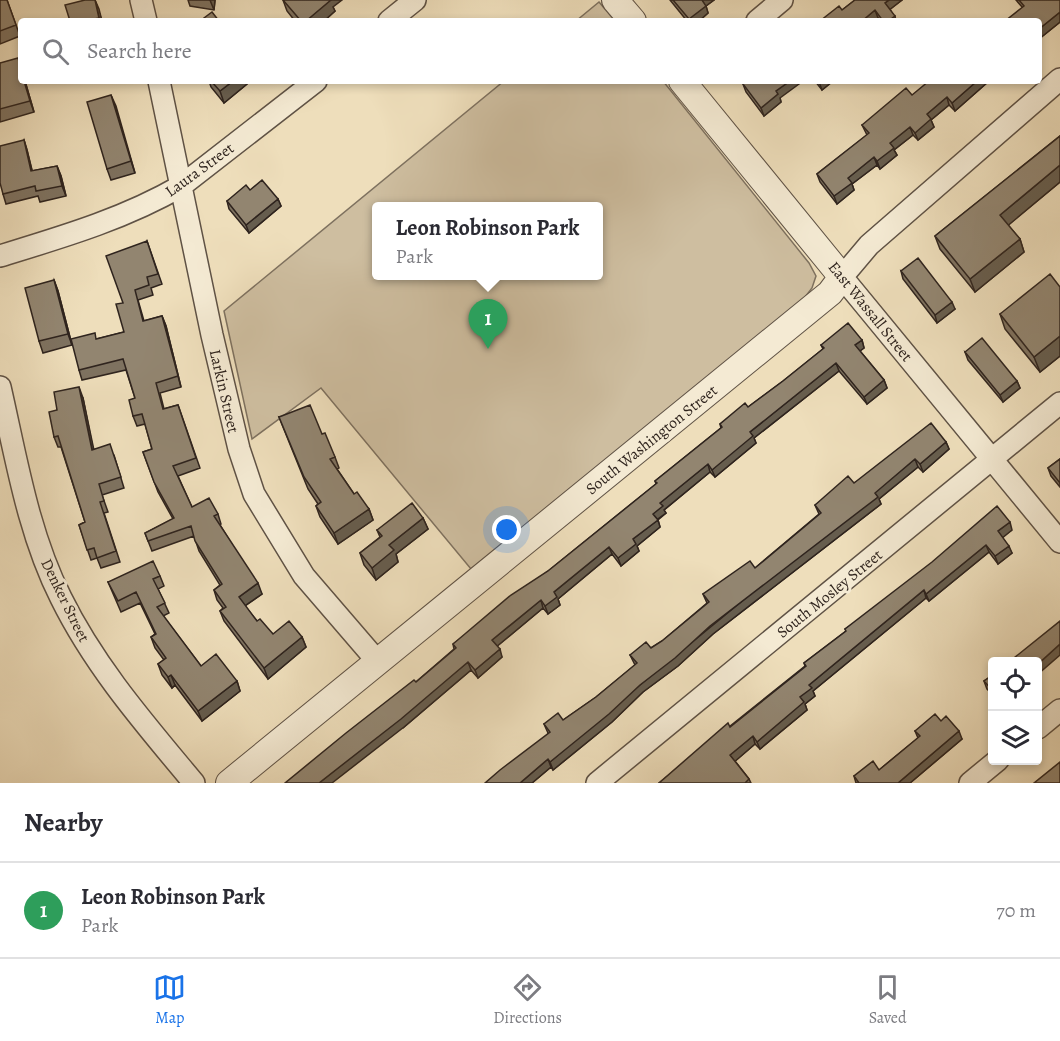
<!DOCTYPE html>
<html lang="en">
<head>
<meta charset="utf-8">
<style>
  :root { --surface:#fff; --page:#f2f2f3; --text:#2b2b33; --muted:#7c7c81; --line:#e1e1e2; --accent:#1a73e8 }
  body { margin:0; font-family:Alegreya,serif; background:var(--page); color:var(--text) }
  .controls { position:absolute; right:18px; bottom:18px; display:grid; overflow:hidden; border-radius:6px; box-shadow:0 3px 9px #0003 }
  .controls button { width:54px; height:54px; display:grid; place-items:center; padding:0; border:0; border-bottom:2px solid var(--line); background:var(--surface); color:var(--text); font:30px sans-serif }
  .you { position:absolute; left:507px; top:530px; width:21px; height:21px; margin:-15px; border:4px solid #fff; border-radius:50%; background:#1a73e8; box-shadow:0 0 0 9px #1a73e833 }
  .badge { display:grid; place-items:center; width:39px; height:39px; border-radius:50%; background:var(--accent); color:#fff; font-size:20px; font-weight:700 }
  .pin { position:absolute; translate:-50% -50px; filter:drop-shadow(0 2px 3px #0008) }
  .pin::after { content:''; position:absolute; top:32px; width:21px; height:18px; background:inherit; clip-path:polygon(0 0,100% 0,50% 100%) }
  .popup { position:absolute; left:372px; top:202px; width:231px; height:78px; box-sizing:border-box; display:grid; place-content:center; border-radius:6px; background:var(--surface); filter:drop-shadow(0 2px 4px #0005); font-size:20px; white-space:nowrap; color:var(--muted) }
  .popup b { font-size:22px; color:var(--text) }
  .popup::after { content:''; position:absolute; left:50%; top:100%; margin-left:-12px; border:12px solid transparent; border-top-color:var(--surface) }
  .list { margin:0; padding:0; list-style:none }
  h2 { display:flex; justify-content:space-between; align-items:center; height:78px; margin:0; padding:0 24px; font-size:26px }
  h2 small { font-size:20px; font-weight:400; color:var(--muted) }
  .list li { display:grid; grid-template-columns:39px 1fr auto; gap:18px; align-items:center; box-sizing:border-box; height:96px; padding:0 24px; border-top:2px solid var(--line) }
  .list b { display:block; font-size:22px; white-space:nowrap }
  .list p { margin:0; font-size:20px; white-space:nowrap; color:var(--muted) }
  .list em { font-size:20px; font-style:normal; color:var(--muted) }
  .icon { flex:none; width:33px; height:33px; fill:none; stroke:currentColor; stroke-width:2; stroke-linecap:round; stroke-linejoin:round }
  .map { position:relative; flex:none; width:1060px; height:783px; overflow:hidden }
  .search { position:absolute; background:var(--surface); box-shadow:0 3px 9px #0003; left:18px; right:18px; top:18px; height:66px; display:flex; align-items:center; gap:15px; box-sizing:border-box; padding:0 21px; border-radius:6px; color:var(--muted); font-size:22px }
  .sheet { height:174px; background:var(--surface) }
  nav { display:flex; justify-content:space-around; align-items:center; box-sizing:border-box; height:84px; border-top:2px solid var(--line); background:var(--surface); font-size:16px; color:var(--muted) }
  nav a { display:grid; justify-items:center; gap:3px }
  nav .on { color:var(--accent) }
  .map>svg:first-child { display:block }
</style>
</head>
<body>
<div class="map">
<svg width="1060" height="783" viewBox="0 0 1060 783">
  <rect width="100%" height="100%" fill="#eedebb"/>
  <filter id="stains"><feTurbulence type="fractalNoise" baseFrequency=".00333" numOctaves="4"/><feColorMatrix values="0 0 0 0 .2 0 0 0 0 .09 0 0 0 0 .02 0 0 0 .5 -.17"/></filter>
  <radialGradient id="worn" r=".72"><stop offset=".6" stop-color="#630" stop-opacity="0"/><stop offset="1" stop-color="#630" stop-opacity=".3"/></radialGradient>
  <path fill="#cebea0" stroke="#7e715f" stroke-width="1.5" fill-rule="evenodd" d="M 599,2 L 615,21 L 576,21 Z
    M 504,81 L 663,81 L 809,263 L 816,276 L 812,288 L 802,301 L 471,569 L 321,388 L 252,439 L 224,311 ZM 377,206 L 599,206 L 599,276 L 377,276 Z"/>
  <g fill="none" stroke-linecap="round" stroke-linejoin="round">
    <g stroke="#5f5245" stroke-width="24">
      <path id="minor" d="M 141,0 L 146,21
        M 389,21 L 415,0
        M 757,21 L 782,0
        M 1060,79 L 869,245 L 842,277 L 1060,542
        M 159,81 L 212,335 L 239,449 L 254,494 L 304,576 L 378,662
        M 0,256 C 62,237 124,219 181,186 L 316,81
        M 0,387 C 16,457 28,533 61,598 C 95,667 145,724 194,783
        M 1038,728 L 1060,710
        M 597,783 L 1060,403
        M 970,783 L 998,760"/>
    </g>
    <g stroke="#5f5245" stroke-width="28">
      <path id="tertiary" d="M 615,0 L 633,21
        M 229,783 L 830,293 L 842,277 L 682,81"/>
    </g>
    <use href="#minor" stroke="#f4ead3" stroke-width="21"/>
    <use href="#tertiary" stroke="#f4ead3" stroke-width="26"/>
  </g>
  <path fill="#7e7260" stroke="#2f241e" stroke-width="1.5" d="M 0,0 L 7,0 L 20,36 L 0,44 Z
    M 95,0 L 102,21 L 70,21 Z
    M 188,0 L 215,0 L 214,10 L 190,6 Z
    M 283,0 L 333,7 L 335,11 L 324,21 L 295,21 L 287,11 Z
    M 670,0 L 714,0 L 706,6 L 708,13 L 699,21 L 687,21 Z
    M 855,0 L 902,0 L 890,9 L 896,21 L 880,21 L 878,18 L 875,21 L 820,21 L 842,10 Z
    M 1016,0 L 1060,0 L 1060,22 L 1039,39 L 1039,21 L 1022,7 Z
    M 0,63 L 21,81 L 25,81 L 34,112 L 0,122 Z
    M 209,81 L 246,81 L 247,84 L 224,103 L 211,87 Z
    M 815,81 L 833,81 L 822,90 Z
    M 989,81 L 955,111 L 949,105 L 931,120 L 934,127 L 918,140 L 913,135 L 894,150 L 897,155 L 880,169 L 877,165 L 852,184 L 854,190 L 837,204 L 820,182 L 817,174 L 867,135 L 862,125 Z
    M 743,84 L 780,98 L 781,102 L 764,116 L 746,92 Z
    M 111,95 L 135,173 L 111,180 L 107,169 Z
    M 1060,136 L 1060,182 L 1008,225 L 1020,239 L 1024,252 L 975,292 L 940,249 L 935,236 Z
    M 24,140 L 27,150 L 32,171 L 57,166 L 61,176 L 66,196 L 40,202 L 38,196 L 6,204 L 3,194 Z
    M 250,190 L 278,199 L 281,206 L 249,233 L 229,209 L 227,201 Z
    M 147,241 L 162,284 L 151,288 L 153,295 L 138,300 L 144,321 L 162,316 L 166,326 L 181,387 L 160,393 L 164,409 L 178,405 L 200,468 L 178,476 L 192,507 L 218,514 L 221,524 L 220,525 L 262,594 L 245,606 L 257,621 L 273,634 L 302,637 L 306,647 L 268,679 L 224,621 L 220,611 L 223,608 L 217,600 L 214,590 L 220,585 L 199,551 L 194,536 L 152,551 L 145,533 L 173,519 L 158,492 L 143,452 L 152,449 L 145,424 L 137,426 L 133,416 L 135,398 L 126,370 L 82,380 L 79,370 L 97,339 L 124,332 L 123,303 Z
    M 901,271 L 955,309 L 937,323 L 903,279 Z
    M 54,280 L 58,291 L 72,345 L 43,353 L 39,341 Z
    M 1060,287 L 1060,356 L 1040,372 L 1005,329 L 1000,314 Z
    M 862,340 L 864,348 L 860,351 L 884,380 L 887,388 L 867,404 L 839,371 L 754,438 L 756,443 L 715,477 L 710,472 L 664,510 L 666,513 L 658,520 L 660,527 L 637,546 L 639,551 L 621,566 L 612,554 L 558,599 L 560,605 L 548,614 L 543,608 L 497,646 L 502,657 L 478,678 L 471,670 L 404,727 L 416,682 L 454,649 L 453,644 L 548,571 L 656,484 L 655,481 L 721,428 L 720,424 L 748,407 L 783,381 L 823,349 L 821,345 Z
    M 965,352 L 1017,381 L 1020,388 L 1003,402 L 968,360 Z
    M 83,398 L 93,449 L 114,455 L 124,488 L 102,495 L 108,512 L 104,513 L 120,562 L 101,568 L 97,558 L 91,560 L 79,525 L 85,522 L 61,447 L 58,447 L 54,437 L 57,410 Z
    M 279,417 L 322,434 L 335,457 L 339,468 L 337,469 L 354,494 L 369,509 L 373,520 L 338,544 L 320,517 L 316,506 L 318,504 L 308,489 Z
    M 946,442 L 949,449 L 923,472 L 918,467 L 879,499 L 881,504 L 713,634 L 678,666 L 643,692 L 612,722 L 553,770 L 551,767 L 532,783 L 548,733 L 544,724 L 563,720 L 596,697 L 635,665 L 630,655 L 651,648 L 662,641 L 707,603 L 703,594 L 755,568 L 819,514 L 815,505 L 854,483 Z
    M 1060,459 L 1060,487 L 1051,476 L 1048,468 Z
    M 423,518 L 428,529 L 396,554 L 398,562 L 376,580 L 364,565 L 360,553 L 380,537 L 377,530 Z
    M 1012,530 L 1002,537 L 1012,553 L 998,564 L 989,552 L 929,601 L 926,598 L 813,691 L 815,696 L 805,704 L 807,710 L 760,749 L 755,744 L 735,761 L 749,779 L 751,783 L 659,783 L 805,666 L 804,663 L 846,631 L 845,629 Z
    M 160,576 L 164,586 L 158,589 L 169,613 L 163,616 L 201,666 L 237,681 L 240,691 L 202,721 L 175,685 L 172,688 L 162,675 L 158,664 L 164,660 L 155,648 L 151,637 L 155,634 L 140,603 L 121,612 L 108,582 Z
    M 993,675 L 993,695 L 987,689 L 984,681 Z
    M 941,721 L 962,739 L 910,783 L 856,783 L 854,776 L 879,770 L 918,738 L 915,731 Z"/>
  <path fill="#665d4e" stroke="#2f241e" stroke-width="1.5" d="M 95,0 L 99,9 L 102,21 L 99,18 Z
    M 210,0 L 215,0 L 214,10 Z
    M 329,0 L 342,0 L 333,7 L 335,11 L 324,21 L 306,21 Z
    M 702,0 L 714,0 L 706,6 L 708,13 L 699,21 L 690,21 L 689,19 Z
    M 889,0 L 902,0 L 888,11 L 885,3 Z
    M 875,10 L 878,18 L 875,21 L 862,21 Z
    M 1060,12 L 1060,22 L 1039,39 L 1039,29 Z
    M 895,16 L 896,21 L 888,21 Z
    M 24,81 L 25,81 L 34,112 L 30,101 Z
    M 233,81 L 246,81 L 247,84 L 224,103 L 220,91 Z
    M 790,81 L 803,81 L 780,98 L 781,102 L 764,116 L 761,108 L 776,91 Z
    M 820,81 L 833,81 L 822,90 L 819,82 Z
    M 977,81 L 989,81 L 955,111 L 952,103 Z
    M 111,95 L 116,106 L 135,173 L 131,161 Z
    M 947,97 L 949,105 L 931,120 L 934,127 L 918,140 L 915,133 L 927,114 Z
    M 910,127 L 913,135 L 894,150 L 897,155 L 880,169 L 877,161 L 890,143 Z
    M 24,140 L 27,150 L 35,182 L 31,171 Z
    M 874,157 L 877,165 L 852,184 L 854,190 L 837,204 L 834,196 L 848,178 Z
    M 1060,165 L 1060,182 L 1005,228 L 1000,215 Z
    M 57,166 L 61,176 L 66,196 L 62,186 Z
    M 278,199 L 281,206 L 249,233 L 246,225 Z
    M 1020,239 L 1024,252 L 975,292 L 970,279 Z
    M 54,280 L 58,291 L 72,345 L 68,334 Z
    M 952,302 L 955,309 L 937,323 L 935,315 Z
    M 162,316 L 166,326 L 181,387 L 178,376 Z
    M 1060,336 L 1060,356 L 1040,372 L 1034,357 Z
    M 862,340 L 864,348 L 857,353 L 855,345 Z
    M 836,363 L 839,371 L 754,438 L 756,443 L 715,477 L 712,470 L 750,432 Z
    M 884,380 L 887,388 L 867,404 L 864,397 Z
    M 1017,381 L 1020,388 L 1003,402 L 1000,395 Z
    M 79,387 L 83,398 L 96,460 L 92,450 Z
    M 946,442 L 949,449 L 923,472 L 920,464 Z
    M 915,459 L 918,467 L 879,499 L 881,504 L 713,634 L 678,666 L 643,692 L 612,722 L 553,770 L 550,762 L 640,685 Z
    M 708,464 L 710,472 L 664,510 L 666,513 L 655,521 L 653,514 L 660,503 Z
    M 369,509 L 373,520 L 338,544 L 334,533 Z
    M 423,518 L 428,529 L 396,554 L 398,562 L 376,580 L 372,568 L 389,545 Z
    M 658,520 L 660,527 L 637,546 L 639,551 L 621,566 L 618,558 L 633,539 Z
    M 1010,522 L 1012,530 L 1001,539 L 998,531 Z
    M 986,545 L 989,552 L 929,601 L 926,594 Z
    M 1009,546 L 1012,553 L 998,564 L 995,556 Z
    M 609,547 L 612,554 L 558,599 L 560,605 L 548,614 L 545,606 L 554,592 Z
    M 258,583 L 262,594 L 243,607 L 239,597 Z
    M 924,590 L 926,598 L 813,691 L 815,696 L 805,704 L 807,710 L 760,749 L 757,742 L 809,685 Z
    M 541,600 L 543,608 L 495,648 L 492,640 Z
    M 302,637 L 306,647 L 268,679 L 264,668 Z
    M 1060,644 L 1060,655 L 1038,674 L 1038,664 Z
    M 500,649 L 502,657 L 478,678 L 475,670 Z
    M 468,662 L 471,670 L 404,727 L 332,783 L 319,783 Z
    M 171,675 L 175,685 L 172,688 L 168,677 Z
    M 237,681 L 240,691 L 202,721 L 198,711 Z
    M 959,731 L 962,739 L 910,783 L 898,783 Z
    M 753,736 L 755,744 L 733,763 L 730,755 Z
    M 548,759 L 551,767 L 532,783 L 520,783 Z"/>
  <path fill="#928570" stroke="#2f241e" stroke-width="1.5" d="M 0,0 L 7,0 L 16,25 L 0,31 Z
    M 85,0 L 95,0 L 99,18 L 90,20 L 91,21 L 70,21 L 65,5 Z
    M 283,0 L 331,0 L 306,21 L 301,21 Z
    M 673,0 L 702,0 L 706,6 L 689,19 Z
    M 855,0 L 889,0 L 885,3 L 895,16 L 888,21 L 883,21 L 875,10 L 862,21 L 820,21 L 839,6 L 842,10 Z
    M 1019,0 L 1060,0 L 1060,12 L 1039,29 L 1039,21 L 1005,21 L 1024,6 Z
    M 212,12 L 219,21 L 200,21 Z
    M 18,58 L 21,69 L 21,81 L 24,81 L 30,101 L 0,109 L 0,63 Z
    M 211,81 L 233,81 L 220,91 Z
    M 747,81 L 790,81 L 776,91 L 778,94 L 761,108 L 743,84 Z
    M 929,81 L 977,81 L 952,103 L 947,97 L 927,114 L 931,119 L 915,133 L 910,127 L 890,143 L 894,148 L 877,161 L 874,157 L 848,178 L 852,183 L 834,196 L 817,174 L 869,133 L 862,125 L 906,88 L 912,95 Z
    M 111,95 L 131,161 L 107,169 L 87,102 Z
    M 1060,136 L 1060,165 L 1000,215 L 1020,239 L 970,279 L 935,236 Z
    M 24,140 L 31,171 L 57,166 L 62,186 L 36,191 L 35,186 L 3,194 L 0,183 L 0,146 Z
    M 262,180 L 278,199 L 246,225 L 227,201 L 246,185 L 250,190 Z
    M 147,241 L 158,274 L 147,277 L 149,285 L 135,290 L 143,321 L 162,316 L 178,376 L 156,383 L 163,409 L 178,405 L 196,458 L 173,466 L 192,507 L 209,498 L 218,514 L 214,516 L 258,583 L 239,597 L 257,621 L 260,619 L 273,634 L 289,621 L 302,637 L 264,668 L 220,611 L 226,607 L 214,590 L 222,584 L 195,541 L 191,526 L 148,541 L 145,533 L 174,518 L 154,482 L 143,452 L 152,449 L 142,414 L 133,416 L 129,400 L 135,398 L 123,359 L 79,370 L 71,339 L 95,333 L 96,339 L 124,332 L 116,304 L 123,303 L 106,256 Z
    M 918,258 L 952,302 L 935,315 L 901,271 Z
    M 1050,274 L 1060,287 L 1060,336 L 1034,357 L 1000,314 Z
    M 54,280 L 68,334 L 39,341 L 25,288 Z
    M 848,323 L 862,340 L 855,345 L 884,380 L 864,397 L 836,363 L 750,432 L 753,436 L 712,470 L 708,464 L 660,503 L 663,506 L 653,514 L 658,520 L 633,539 L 636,544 L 618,558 L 609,547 L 554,592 L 557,597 L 545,606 L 541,600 L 492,640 L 500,649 L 475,670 L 468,662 L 401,719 L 319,783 L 285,783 L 346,733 L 414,680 L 416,682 L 456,648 L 453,644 L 511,595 L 548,571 L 657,483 L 655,481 L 722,427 L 720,424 L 745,403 L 748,407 L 783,381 L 824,348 L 821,345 Z
    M 982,338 L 1017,381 L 1000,395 L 965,352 Z
    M 79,387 L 92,450 L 110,444 L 121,477 L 99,484 L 104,501 L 100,502 L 116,551 L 97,558 L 94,548 L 87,550 L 79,525 L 85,522 L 58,436 L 54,437 L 49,412 L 57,410 L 54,392 Z
    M 310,405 L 322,434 L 325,433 L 335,457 L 330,459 L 354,494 L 357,492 L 369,509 L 334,533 L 316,506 L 321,502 L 304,477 L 279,417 Z
    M 931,423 L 946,442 L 920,464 L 915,459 L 875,493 L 878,497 L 710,626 L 675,658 L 640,685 L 609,714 L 550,762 L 548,759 L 520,783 L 485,783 L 500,770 L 550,732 L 544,724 L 558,713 L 563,720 L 596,697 L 637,663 L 630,655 L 646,642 L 651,648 L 662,641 L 709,602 L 703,594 L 750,561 L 755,568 L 821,513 L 815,505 L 848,476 L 854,483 Z
    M 1060,459 L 1060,483 L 1048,468 Z
    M 412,503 L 423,518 L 389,545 L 394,550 L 372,568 L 360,553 L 382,536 L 377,530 Z
    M 997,506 L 1010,522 L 998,531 L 1009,546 L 995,556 L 986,545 L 926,594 L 924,590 L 809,685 L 812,688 L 800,697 L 804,702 L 757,742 L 753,736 L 730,755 L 749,779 L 745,783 L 659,783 L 728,723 L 730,727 L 806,666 L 804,663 L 846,631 L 845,629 L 932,562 Z
    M 153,561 L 160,576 L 153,579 L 165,603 L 157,607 L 201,666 L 216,654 L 237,681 L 198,711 L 171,675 L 168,677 L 158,664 L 166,658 L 151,637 L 156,634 L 136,592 L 118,601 L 108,582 Z
    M 1060,621 L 1060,644 L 1038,664 L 1038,662 L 1009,662 Z
    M 993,675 L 993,691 L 984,681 Z
    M 935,714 L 941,721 L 946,716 L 959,731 L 898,783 L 859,783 L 854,776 L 873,761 L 879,770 L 920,736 L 915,731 Z
    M 1060,762 L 1060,783 L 1034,783 Z"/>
  <g text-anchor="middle" stroke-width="6" stroke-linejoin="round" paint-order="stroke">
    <g font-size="16" fill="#2f241e" stroke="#f4ead3">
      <text transform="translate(199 169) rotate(-36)" y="6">Laura Street</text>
      <text transform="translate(871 311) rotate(51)" y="6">East Wassall Street</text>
      <text transform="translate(225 391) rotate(77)" y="6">Larkin Street</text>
      <text transform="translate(651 439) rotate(-39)" y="6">South Washington Street</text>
      <text transform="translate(829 593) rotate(-39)" y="6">South Mosley Street</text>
      <text transform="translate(66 600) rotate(64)" y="6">Denker Street</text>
    </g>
  </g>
  <rect width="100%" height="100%" filter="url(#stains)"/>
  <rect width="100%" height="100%" fill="url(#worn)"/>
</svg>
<div class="controls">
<button><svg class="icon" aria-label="locate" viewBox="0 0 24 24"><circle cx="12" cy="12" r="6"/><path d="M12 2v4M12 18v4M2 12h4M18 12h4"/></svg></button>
<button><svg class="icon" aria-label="layers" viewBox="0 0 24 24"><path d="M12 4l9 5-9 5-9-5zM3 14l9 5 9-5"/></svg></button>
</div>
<div class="you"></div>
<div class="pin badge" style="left:488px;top:349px;background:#2e9e5b">1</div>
<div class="popup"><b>Leon Robinson Park</b>Park</div>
<div class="search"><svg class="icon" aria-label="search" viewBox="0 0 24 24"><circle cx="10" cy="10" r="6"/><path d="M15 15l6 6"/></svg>Search here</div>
</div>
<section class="sheet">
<h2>Nearby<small></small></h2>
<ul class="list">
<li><span class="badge" style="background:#2e9e5b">1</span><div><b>Leon Robinson Park</b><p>Park</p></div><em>70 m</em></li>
</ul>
</section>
<nav>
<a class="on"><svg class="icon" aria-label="map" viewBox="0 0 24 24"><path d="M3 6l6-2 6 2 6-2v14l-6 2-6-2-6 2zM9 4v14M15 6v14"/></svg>Map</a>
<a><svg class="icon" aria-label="directions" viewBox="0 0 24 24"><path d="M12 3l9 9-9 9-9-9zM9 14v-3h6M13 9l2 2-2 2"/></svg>Directions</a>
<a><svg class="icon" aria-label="saved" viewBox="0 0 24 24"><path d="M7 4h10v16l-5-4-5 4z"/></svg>Saved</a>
</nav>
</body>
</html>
